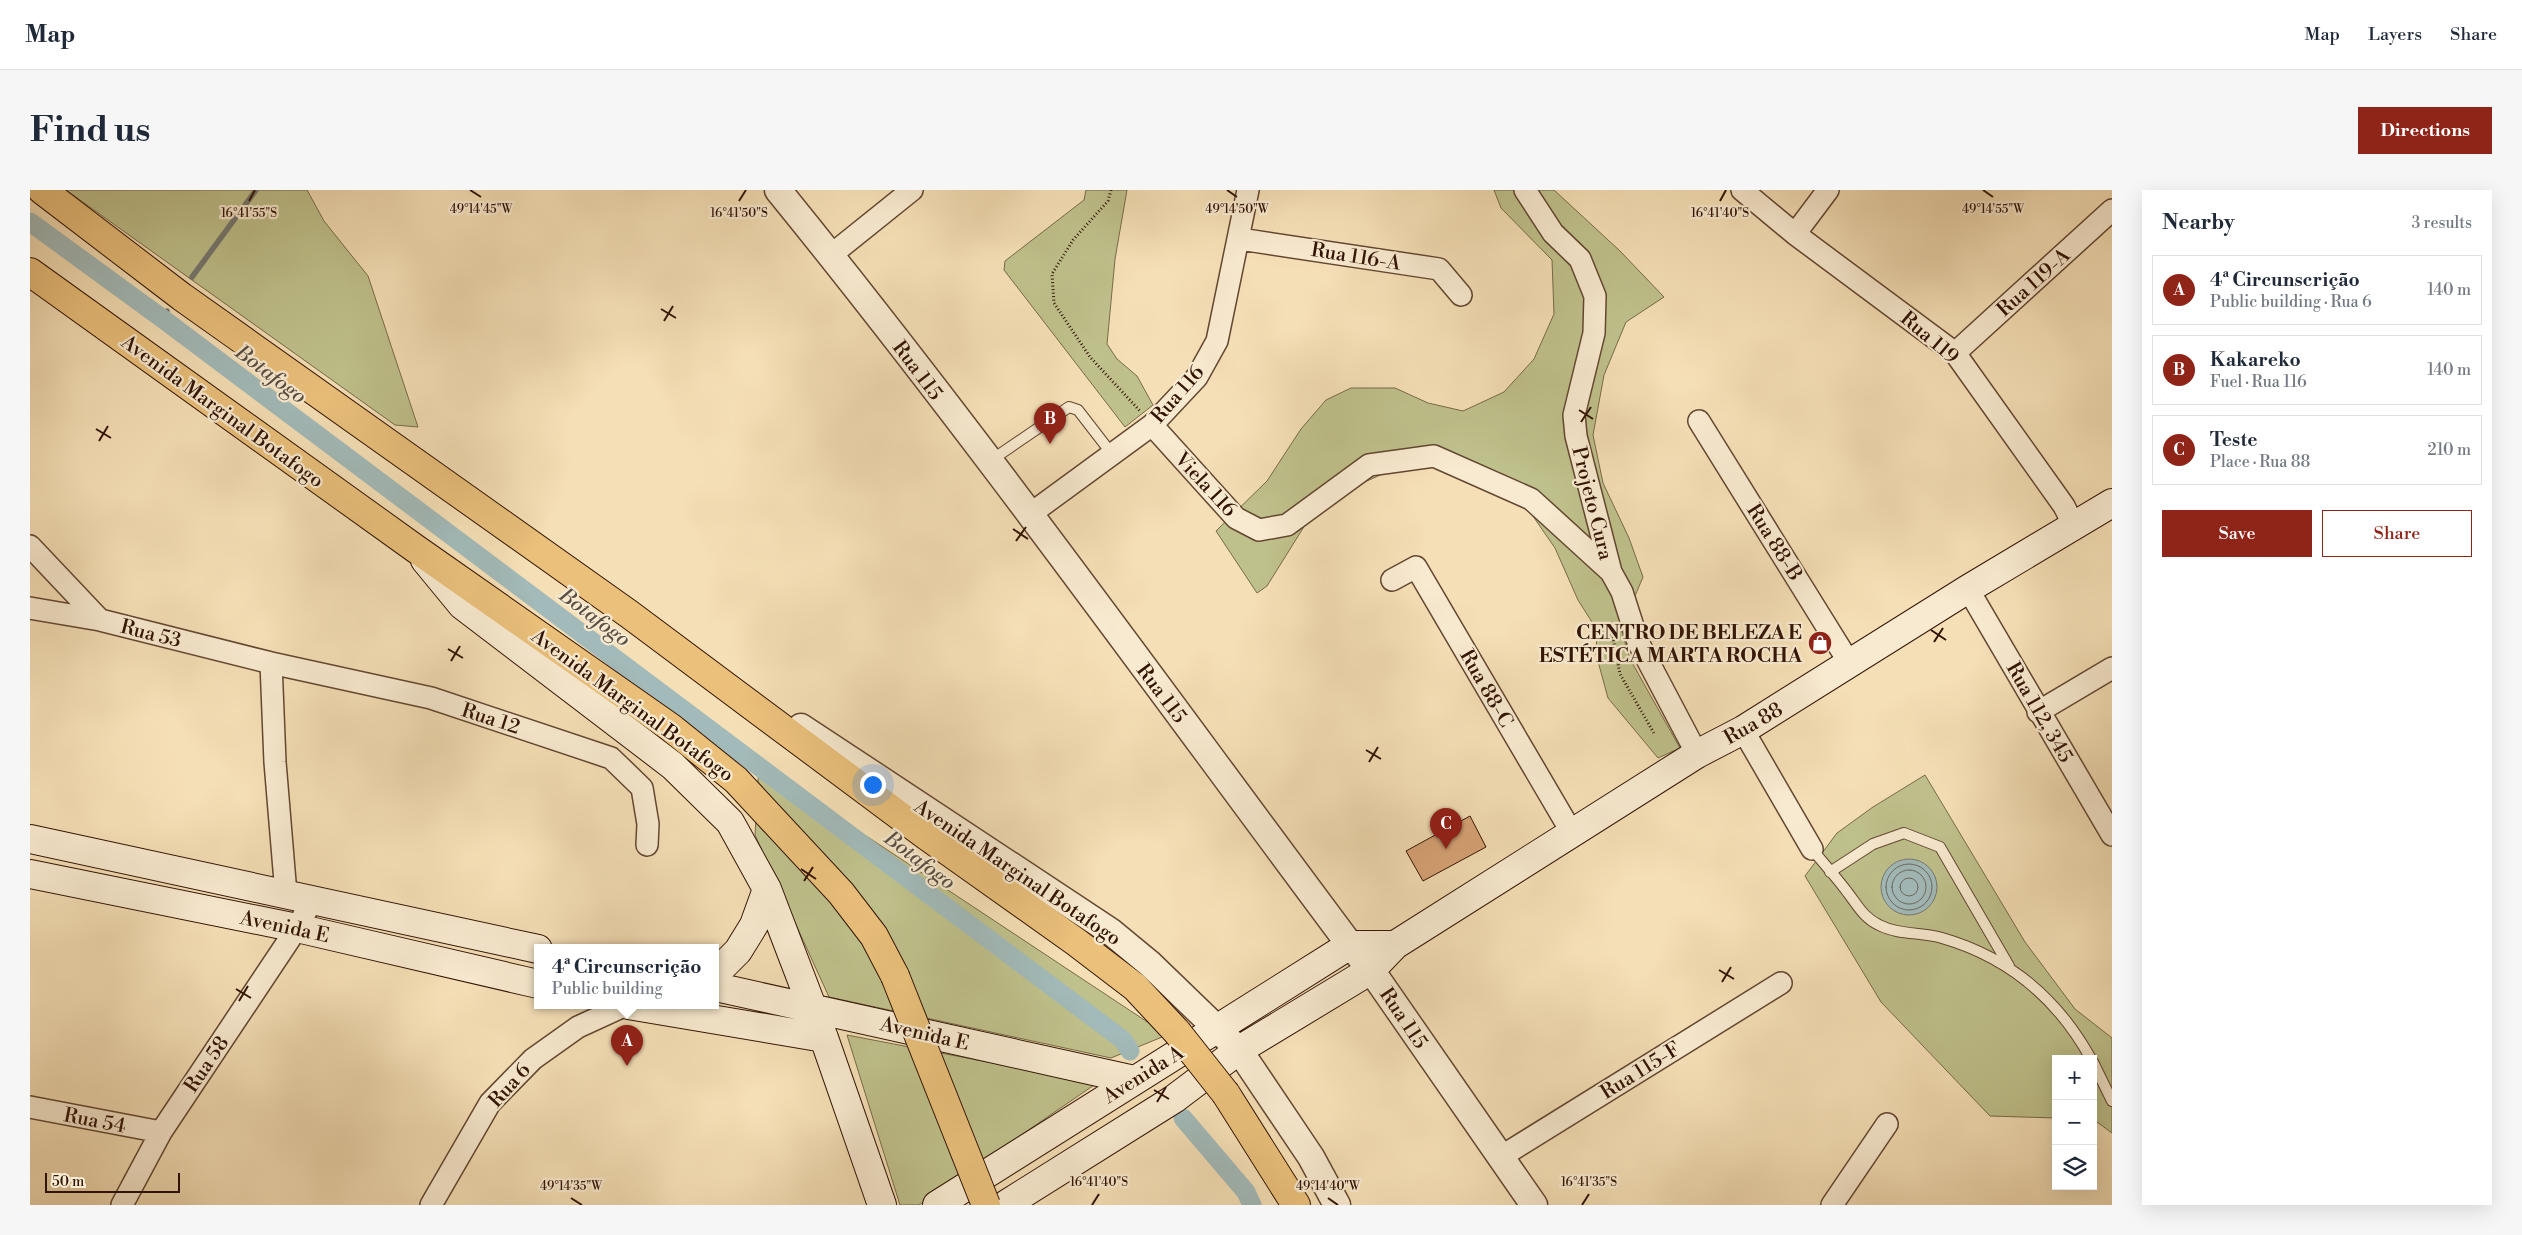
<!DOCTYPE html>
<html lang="en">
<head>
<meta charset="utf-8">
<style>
  :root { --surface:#fff; --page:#f6f6f7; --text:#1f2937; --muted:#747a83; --line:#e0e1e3; --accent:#8f2418 }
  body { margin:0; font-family:"Libre Bodoni",serif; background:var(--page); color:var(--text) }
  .controls { position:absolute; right:15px; bottom:15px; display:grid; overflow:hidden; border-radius:0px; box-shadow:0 5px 20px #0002 }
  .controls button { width:45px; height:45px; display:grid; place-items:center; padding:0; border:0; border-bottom:1px solid var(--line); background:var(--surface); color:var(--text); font:25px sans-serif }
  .scale { position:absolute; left:15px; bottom:12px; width:135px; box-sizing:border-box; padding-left:5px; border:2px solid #321405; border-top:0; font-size:14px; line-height:18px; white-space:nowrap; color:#321405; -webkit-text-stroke:4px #f8ead0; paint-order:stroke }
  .you { position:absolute; left:842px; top:594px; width:18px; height:18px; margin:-12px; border:4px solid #fff; border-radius:50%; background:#1a73e8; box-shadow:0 0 0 8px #1a73e833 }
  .badge { display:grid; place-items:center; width:32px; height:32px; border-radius:50%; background:var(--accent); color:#fff; font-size:16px; font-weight:700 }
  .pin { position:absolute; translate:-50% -41px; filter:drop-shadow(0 1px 2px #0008) }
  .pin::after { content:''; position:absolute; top:26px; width:18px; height:15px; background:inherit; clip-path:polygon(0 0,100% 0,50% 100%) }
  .popup { position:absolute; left:504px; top:754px; width:185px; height:65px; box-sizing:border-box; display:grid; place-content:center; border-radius:0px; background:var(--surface); filter:drop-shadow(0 1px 4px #0005); font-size:16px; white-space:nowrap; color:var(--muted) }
  .popup b { font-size:19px; color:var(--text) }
  .popup::after { content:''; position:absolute; left:50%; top:100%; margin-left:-10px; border:10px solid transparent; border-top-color:var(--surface) }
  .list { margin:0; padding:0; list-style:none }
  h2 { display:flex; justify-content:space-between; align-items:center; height:65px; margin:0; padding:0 20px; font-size:21px }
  h2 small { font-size:16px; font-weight:400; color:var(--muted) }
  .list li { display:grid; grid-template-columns:32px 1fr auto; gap:15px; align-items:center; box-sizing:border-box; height:70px; margin:0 10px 10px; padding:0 10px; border:1px solid var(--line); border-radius:0px }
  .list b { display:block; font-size:19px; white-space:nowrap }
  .list p { margin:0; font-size:16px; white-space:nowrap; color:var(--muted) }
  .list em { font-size:16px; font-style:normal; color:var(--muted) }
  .actions { display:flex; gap:10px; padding:15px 20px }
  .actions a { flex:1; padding:11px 0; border:1px solid var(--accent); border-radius:0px; text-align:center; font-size:18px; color:var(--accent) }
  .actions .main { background:var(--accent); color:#fff }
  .icon { flex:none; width:28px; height:28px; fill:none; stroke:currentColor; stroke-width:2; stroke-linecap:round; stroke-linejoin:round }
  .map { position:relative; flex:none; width:2082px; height:1015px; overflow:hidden; border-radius:0px }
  header { display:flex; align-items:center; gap:30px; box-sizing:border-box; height:70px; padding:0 25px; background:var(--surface); border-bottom:1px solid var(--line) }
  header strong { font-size:24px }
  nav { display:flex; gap:28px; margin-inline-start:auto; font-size:18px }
  .intro { display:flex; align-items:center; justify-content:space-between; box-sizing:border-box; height:120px; padding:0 30px }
  h1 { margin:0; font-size:35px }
  .button { padding:12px 22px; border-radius:0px; background:var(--accent); color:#fff; font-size:18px; font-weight:700 }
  main { display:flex; gap:30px; padding:0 30px }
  aside { flex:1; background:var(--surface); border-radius:0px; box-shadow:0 5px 20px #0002 }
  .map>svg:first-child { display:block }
</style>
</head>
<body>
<header>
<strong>Map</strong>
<nav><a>Map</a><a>Layers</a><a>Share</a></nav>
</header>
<div class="intro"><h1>Find us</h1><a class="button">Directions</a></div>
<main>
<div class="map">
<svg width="2082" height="1015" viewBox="0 0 2082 1015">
  <rect width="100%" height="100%" fill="#f5dfb6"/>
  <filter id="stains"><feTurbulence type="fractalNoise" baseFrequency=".004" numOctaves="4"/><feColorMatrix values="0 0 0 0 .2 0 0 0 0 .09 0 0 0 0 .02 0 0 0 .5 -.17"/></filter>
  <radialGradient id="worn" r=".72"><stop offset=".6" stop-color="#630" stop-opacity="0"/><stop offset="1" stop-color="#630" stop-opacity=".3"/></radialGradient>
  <path fill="#bfc18c" stroke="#786a48" d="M 36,0 L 277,0 L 294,31 L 338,86 L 388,237 L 365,235 Z
    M 1056,0 L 1097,0 L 1085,69 L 1077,154 L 1087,169 L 1107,186 L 1123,215 L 1095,237 L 974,80 L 975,71 L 1054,10 Z
    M 1464,0 L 1524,0 L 1590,61 L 1634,107 L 1596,132 L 1574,185 L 1563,245 L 1573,293 L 1599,348 L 1613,387 L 1591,439 L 1600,469 L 1650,558 L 1628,568 L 1578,508 L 1566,464 L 1567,440 L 1548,410 L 1525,358 L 1498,319 L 1386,269 L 1310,303 L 1280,327 L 1237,396 L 1227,403 L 1186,341 L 1237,291 L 1271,239 L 1296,210 L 1321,198 L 1365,198 L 1398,213 L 1433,221 L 1474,202 L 1504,169 L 1524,124 L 1522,70 L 1471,18 Z
    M 729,575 L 1137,845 L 1081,868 L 799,807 L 725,645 Z
    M 1895,585 L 1995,752 L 2045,819 L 2082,848 L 2082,943 L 2063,929 L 2063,869 L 2026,869 L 2026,928 L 1960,926 L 1851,812 L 1775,686 L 1807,643 L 1843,617 Z
    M 817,845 L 1067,893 L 889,1015 L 870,1015 Z"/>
  <path fill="#a2bab9" stroke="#757871" d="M1851 697a28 28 0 1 1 56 0a28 28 0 1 1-56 0Z"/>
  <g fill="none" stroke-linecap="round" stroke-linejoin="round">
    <path stroke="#6a675f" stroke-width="1" d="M1856 697a23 23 0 1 1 46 0a23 23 0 1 1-46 0Z
      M1862 697a17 17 0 1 1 34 0a17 17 0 1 1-34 0Z
      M1870 697a9 9 0 1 1 18 0a9 9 0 1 1-18 0Z"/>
    <path stroke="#757871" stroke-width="5.5" d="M 162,87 L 226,0
      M 133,129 L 137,121"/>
    <path stroke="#a2bab9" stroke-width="19" d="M 0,32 L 133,129 L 1093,850 L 1100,861
      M 1153,928 L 1216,1002 L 1222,1015"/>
  </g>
  <path fill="#d8a376" stroke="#321405" d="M 1440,626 L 1456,657 L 1393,691 L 1376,661 Z"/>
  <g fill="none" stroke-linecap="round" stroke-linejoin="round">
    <g stroke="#634731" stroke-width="12">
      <path id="service" d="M 960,271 L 1039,217 L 1048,220 L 1082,264
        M 1782,659 C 1794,674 1807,688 1818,703 C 1828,716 1834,728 1849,735 C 1868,745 1892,742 1912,748 C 1978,767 2028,809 2061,869
        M 1800,682 L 1843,654 L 1874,643 L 1910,657 L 1979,776
        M 2063,872 L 2082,911"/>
    </g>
    <g stroke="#634731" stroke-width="24">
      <path id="minor" d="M 1495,0 L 1523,43 L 1550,69 L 1565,106 L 1564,143 L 1544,225 L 1546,246 L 1581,382 L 1592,402 L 1608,452 L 1667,564
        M 1712,0 L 1765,44 L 1925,163 L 2034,316 L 2044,336
        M 1765,44 L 1798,0
        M 1210,49 L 1409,79 L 1431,105
        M 801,65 L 882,0
        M 1925,163 L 2082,20
        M 1669,231 L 1820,474
        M 1122,235 L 1206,328 L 1229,340 L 1257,335 L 1339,275 L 1404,266 L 1501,309 L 1581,382
        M 999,325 L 1122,235 L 1167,187 L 1187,151 L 1218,0
        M 0,356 L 70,430
        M 1362,390 L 1386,377 L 1542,643
        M 1938,399 L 2082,645
        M 0,418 L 70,430 L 241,473 L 401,508 L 581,568 L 612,598 L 618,634 L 617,655
        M 241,473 L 245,572 L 256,704
        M 2008,522 L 2082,478
        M 1713,540 L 1782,659
        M 0,917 L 131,942
        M 1469,968 L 1751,793
        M 92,1015 L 131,942 L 267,738 L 282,710
        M 401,1015 L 460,913 L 503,869 L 548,837 L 596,815
        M 1802,1015 L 1857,934"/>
    </g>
    <g stroke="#634731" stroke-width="29">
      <path id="tertiary" d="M 748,0 C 947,245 1131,502 1320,755 L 1341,780 L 1504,1015
        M 771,537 L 1080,741 L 1120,774 L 1209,860 L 1281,967 L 1307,1015"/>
    </g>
    <g stroke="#321405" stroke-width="30">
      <path id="secondary" d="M 395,370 L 432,415 L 643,576 L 700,632 L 737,699 L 794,848 L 852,1015
        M 0,649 L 508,759
        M 0,684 L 267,738 L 508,794
        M 686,783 L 708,761 L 724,735 L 737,699
        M 686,797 L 1104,890
        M 598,815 L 794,848
        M 907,1015 L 1320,755 L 1365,755
        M 975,1015 L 1144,909 L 1209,860 L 1341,780 L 1365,755 L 1667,564 L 1713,540 L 1938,399 L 2082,313"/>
    </g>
    <g stroke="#321405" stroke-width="30">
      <path id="primary" d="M 12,0 L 152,107 L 599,424 L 894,644 L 1046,752 L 1105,797 L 1147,842
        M 0,82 L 386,359 L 640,537 L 706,590 L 811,703 L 844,746 L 865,786
        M 1196,904 L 1266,1015"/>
    </g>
    <path stroke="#321405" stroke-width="3" stroke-dasharray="1 2.5" stroke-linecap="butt" d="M 1081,0 L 1078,11 L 1043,50 L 1022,84 L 1024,113 L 1060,167 L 1110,221
      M 1580,433 L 1590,484 L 1625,545"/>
    <use href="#service" stroke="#f8ead0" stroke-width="10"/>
    <use href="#minor" stroke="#f8ead0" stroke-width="21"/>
    <use href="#tertiary" stroke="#f8ead0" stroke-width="26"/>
    <use href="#secondary" stroke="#f8ead0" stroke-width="28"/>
    <use href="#primary" stroke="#eac07b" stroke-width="28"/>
    <g stroke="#321405" stroke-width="30" stroke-linecap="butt">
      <path id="primary-bridge" d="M 865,786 L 956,1015
        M 1147,842 L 1196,904"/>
    </g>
    <use href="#primary-bridge" stroke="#eac07b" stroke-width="28"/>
  </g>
  <path fill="none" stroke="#321405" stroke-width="2" d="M 440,0 L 451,7M 1197,0 L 1207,7M 1953,0 L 1963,7M 219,11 L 225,0M 709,11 L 716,0M 1690,11 L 1696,0M 631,119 L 646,128M 634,131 L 643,116M 1549,220 L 1563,229M 1551,232 L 1561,217M 66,239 L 81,248M 69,251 L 78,236M 983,339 L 998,349M 986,351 L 996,337M 1901,440 L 1916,450M 1904,452 L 1913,438M 418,459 L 433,468M 421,471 L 430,456M 1336,560 L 1351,569M 1339,572 L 1348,557M 771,679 L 786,689M 774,691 L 783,677M 1689,780 L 1704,789M 1692,792 L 1701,777M 206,799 L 221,808M 209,811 L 218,796M 1124,900 L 1139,909M 1127,912 L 1136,897M 541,1008 L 552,1015M 1298,1008 L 1308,1015M 1062,1015 L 1069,1004M 1552,1015 L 1559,1004"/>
  <defs>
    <g id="shop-disc" transform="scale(1.25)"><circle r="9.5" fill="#8f2418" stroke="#f8ead0"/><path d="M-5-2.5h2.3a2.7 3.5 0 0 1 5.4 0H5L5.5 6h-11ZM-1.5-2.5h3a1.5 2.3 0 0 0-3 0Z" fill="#fff"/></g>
  </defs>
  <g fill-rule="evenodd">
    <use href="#shop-disc" x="1790" y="453"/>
  </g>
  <g text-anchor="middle" stroke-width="4.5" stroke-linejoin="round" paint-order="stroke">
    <g font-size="20" fill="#321405" stroke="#f8ead0">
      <text transform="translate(1326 66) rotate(9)" y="7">Rua 116-A</text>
      <text transform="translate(2003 92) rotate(-42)" y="7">Rua 119-A</text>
      <text transform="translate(1900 147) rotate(40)" y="7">Rua 119</text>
      <text transform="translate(888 180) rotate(53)" y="7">Rua 115</text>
      <text transform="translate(1147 204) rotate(-49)" y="7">Rua 116</text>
      <text transform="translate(193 221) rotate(36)" y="7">Avenida Marginal Botafogo</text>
      <text transform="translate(1176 294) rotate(47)" y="7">Viela 116</text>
      <text transform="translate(1563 313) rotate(76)" y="7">Projeto Cura</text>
      <text transform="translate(1745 352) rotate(58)" y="7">Rua 88-B</text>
      <text transform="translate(121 443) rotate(14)" y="7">Rua 53</text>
      <text transform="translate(1457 498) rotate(60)" y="7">Rua 88-C</text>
      <text transform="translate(1132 503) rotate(53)" y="7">Rua 115</text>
      <text transform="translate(603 515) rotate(36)" y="7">Avenida Marginal Botafogo</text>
      <text transform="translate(2010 522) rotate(60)" y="7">Rua 112, 345</text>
      <text transform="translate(461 528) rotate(18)" y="7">Rua 12</text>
      <text transform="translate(1723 533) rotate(-30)" y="7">Rua 88</text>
      <text transform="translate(988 682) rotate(34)" y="7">Avenida Marginal Botafogo</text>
      <text transform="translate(255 736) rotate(12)" y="7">Avenida E</text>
      <text transform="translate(1374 828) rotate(56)" y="7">Rua 115</text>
      <text transform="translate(895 843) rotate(13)" y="7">Avenida E</text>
      <text transform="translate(176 874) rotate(-56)" y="7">Rua 58</text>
      <text transform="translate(1610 880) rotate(-32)" y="7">Rua 115-F</text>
      <text transform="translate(1113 884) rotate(-32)" y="7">Avenida A</text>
      <text transform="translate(479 895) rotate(-48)" y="7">Rua 6</text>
      <text transform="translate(65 930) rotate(11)" y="7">Rua 54</text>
    </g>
    <g font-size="20" font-weight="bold" fill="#321405" stroke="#f8ead0" text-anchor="end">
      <text x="1772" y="449">CENTRO DE BELEZA E<tspan x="1772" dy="23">ESTÉTICA MARTA ROCHA</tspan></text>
    </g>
    <g font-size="21" font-style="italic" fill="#594e44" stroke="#f8ead0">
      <text transform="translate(241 184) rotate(37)" y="7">Botafogo</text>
      <text transform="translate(565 427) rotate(37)" y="7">Botafogo</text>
      <text transform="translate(890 670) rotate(37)" y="7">Botafogo</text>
    </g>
  </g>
  <g font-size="12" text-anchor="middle" fill="#321405" stroke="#f8ead0" stroke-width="4.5" stroke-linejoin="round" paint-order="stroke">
    <text x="1963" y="23">49°14'55"W</text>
    <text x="451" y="23">49°14'45"W</text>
    <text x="1207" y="23">49°14'50"W</text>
    <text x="219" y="27">16°41'55"S</text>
    <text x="709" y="27">16°41'50"S</text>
    <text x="1690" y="27">16°41'40"S</text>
    <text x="1069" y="996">16°41'40"S</text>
    <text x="1559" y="996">16°41'35"S</text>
    <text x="541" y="1000">49°14'35"W</text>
    <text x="1298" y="1000">49°14'40"W</text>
  </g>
  <rect width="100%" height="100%" filter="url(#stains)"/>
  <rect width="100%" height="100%" fill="url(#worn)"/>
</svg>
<div class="controls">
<button>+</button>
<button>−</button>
<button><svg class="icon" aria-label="layers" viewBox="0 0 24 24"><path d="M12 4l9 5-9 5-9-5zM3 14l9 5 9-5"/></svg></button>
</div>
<div class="scale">50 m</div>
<div class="you"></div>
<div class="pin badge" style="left:597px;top:876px">A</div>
<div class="popup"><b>4ª Circunscrição</b>Public building</div>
<div class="pin badge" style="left:1020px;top:254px">B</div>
<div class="pin badge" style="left:1416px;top:659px">C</div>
</div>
<aside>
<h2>Nearby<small>3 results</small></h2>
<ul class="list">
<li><span class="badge">A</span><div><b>4ª Circunscrição</b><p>Public building · Rua 6</p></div><em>140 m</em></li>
<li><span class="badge">B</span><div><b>Kakareko</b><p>Fuel · Rua 116</p></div><em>140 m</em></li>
<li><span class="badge">C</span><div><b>Teste</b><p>Place · Rua 88</p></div><em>210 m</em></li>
</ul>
<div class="actions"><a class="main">Save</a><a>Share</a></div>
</aside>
</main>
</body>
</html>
